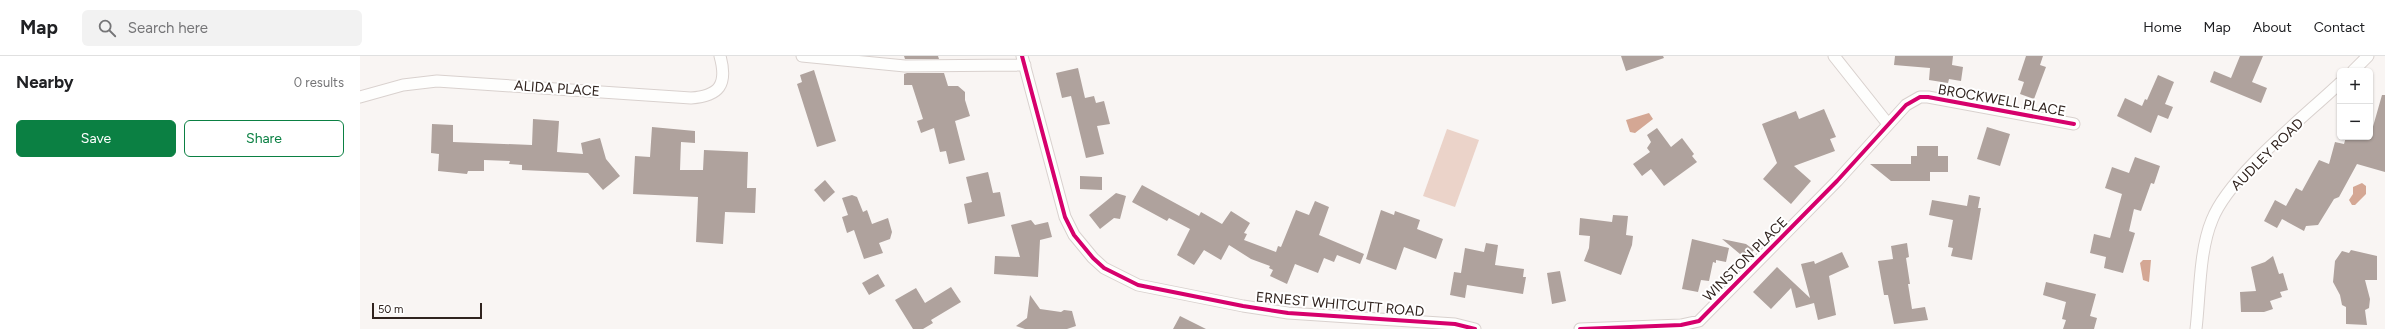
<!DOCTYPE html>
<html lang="en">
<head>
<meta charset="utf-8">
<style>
  :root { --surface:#fff; --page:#f2f2f2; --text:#202124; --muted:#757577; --line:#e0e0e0; --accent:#0b8043 }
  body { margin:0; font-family:Figtree,sans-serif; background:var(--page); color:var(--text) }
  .controls { position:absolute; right:12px; top:12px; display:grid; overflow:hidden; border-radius:6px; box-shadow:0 1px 3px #0004 }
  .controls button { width:36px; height:36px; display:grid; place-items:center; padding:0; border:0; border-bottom:1px solid var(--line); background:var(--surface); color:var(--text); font:20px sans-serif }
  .scale { position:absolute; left:12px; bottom:10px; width:110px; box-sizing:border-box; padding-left:4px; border:2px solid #30231e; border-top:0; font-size:11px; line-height:14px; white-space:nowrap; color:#30231e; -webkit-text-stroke:3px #fff; paint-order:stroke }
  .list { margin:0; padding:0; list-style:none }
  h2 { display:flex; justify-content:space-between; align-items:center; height:52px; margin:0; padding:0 16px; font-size:17px }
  h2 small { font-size:13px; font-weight:400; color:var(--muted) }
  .actions { display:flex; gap:8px; padding:12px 16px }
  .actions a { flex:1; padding:9px 0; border:1px solid var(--accent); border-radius:6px; text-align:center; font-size:14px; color:var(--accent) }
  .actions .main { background:var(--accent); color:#fff }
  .icon { flex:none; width:22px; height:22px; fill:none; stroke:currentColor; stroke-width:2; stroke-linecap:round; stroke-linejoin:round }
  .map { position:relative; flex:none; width:2025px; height:273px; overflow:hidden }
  header { display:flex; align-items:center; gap:24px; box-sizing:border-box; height:56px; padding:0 20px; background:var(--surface); border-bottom:1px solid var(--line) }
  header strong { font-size:19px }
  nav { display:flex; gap:22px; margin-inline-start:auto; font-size:14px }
  .search { width:280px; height:36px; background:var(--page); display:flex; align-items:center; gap:10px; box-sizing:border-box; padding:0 14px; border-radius:6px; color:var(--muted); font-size:15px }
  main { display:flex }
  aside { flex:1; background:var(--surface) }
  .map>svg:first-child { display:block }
</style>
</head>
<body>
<header>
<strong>Map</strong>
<div class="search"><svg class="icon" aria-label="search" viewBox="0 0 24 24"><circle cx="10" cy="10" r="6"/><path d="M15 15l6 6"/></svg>Search here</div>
<nav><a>Home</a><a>Map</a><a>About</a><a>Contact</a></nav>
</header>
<main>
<aside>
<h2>Nearby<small>0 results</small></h2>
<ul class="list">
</ul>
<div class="actions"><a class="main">Save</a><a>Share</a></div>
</aside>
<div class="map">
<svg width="2025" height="273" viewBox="0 0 2025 273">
  <rect width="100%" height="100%" fill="#f9f5f3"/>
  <path fill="#ebd3c9" d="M 1087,73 L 1119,84 L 1095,151 L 1063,140 Z"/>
  <path fill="#d4a794" d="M 1289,57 L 1293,63 L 1275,77 L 1270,76 L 1266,64 Z
    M 2002,127 L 2006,130 L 2006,138 L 1995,149 L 1992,149 L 1989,144 L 1993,138 L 1993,131 Z
    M 1783,204 L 1791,204 L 1789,226 L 1783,224 L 1780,207 Z"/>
  <path fill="#afa29d" d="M 544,0 L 578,0 L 579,3 L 545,3 Z
    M 1261,0 L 1303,0 L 1304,2 L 1266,15 Z
    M 1535,0 L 1593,0 L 1592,9 L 1603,11 L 1601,25 L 1589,23 L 1588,27 L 1569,24 L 1570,12 L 1534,9 Z
    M 1666,0 L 1683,0 L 1680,9 L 1686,11 L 1674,43 L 1660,38 L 1664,26 L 1658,24 Z
    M 1880,0 L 1903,0 L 1892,26 L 1907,32 L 1901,47 L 1850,26 L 1854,15 L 1871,22 Z
    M 718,12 L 725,42 L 734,40 L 736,47 L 744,45 L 750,68 L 737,70 L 744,98 L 726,102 L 711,40 L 702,42 L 696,17 Z
    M 454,14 L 476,85 L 457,91 L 437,28 L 442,26 L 440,19 Z
    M 547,17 L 584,17 L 588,30 L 598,30 L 605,36 L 605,44 L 610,60 L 595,65 L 605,104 L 589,108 L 586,95 L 580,96 L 574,72 L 561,77 L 557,65 L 563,63 L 552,29 L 544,29 L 544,18 Z
    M 1798,19 L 1814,26 L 1805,48 L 1813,51 L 1808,63 L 1798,59 L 1791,77 L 1757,60 L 1765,42 L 1782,50 L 1785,43 L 1787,44 Z
    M 2022,39 L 2025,39 L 2025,116 L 1997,108 L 1979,141 L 1974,143 L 1958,169 L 1946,170 L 1944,175 L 1922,163 L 1917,172 L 1904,165 L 1915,144 L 1926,150 L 1936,132 L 1942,135 L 1959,104 L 1969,108 L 1975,86 L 1984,88 L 1986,81 L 2010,81 Z
    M 1464,53 L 1476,81 L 1470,83 L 1475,95 L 1434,110 L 1451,125 L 1431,148 L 1403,123 L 1417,107 L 1402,68 L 1436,55 L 1439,63 Z
    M 173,63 L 199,65 L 197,96 L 223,98 L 221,87 L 240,82 L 246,103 L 260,120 L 243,134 L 228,117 L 162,114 L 162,109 L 149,108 L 150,105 L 124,104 L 124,115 L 108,115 L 107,118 L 78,115 L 79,98 L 71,97 L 72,68 L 93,69 L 93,86 L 172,89 Z
    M 292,71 L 335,75 L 335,87 L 321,86 L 320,114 L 343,114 L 344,94 L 388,96 L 387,132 L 396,132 L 395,157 L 365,156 L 363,188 L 336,186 L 338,141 L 273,138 L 275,100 L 290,101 Z
    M 1627,71 L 1650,78 L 1640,110 L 1617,103 Z
    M 1297,72 L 1311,91 L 1322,82 L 1334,98 L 1332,100 L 1337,106 L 1304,130 L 1291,113 L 1282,120 L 1273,108 L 1290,96 L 1287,92 L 1291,86 L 1287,79 Z
    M 1557,90 L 1578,90 L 1578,100 L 1588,100 L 1588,116 L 1570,116 L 1570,125 L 1531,125 L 1510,108 L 1551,108 L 1551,100 L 1557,100 Z
    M 1775,101 L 1800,110 L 1794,128 L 1791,127 L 1781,155 L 1774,153 L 1769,175 L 1775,177 L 1763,217 L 1744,212 L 1746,201 L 1730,197 L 1734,178 L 1750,182 L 1762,138 L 1745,132 L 1752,111 L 1769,117 Z
    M 628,116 L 633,137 L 640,136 L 645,160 L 608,168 L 604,148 L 612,146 L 606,121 Z
    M 720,120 L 742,121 L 742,134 L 720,133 Z
    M 465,124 L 475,136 L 464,146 L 454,134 Z
    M 782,129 L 839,160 L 841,156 L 862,168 L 871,155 L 890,167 L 884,177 L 887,178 L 884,184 L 916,196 L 918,190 L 921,191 L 936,154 L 949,159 L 955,145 L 969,151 L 959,179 L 1004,198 L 1000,208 L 977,199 L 974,206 L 964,202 L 958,217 L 935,208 L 927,228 L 910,220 L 913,214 L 909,212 L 910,210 L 891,203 L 869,189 L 861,204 L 844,194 L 834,209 L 817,199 L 830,173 L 809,162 L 807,165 L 772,146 Z
    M 756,137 L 766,140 L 760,163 L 754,162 L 740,173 L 729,159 Z
    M 492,139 L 497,141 L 503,156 L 507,154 L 512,168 L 528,162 L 532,176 L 530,183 L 519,187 L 523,197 L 504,203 L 494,174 L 487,177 L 482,161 L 488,159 L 482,142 Z
    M 1609,139 L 1620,141 L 1618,152 L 1621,152 L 1612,204 L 1591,200 L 1593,192 L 1588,191 L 1593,164 L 1569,159 L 1572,144 L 1607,150 Z
    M 1021,154 L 1034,159 L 1035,155 L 1060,164 L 1057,173 L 1083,183 L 1076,203 L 1044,191 L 1036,214 L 1006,203 Z
    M 1253,159 L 1268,160 L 1266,179 L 1273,180 L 1272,189 L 1261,219 L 1224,205 L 1229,192 L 1230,180 L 1219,179 L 1220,162 L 1252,166 Z
    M 671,164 L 675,169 L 688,166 L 692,181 L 680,184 L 678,221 L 634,218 L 635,200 L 660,201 L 651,169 Z
    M 1332,183 L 1369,192 L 1366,206 L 1356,204 L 1356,207 L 1353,206 L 1349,225 L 1341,224 L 1338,236 L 1322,233 Z
    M 1362,183 L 1386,188 L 1394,194 L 1386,203 Z
    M 1126,187 L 1138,189 L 1135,209 L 1164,213 L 1163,221 L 1166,221 L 1163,238 L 1107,229 L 1105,242 L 1090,239 L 1094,216 L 1101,217 L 1105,192 L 1124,196 Z
    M 1547,187 L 1549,201 L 1546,202 L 1550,228 L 1548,228 L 1552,253 L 1565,251 L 1568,264 L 1534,268 L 1528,239 L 1524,239 L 1518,205 L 1533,203 L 1531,190 Z
    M 1991,194 L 2017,200 L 2017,224 L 2005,224 L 2010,243 L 2009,252 L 2005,254 L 2007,269 L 1986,268 L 1986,251 L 1982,249 L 1980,239 L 1973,226 L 1975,205 L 1982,195 L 1989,197 Z
    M 1482,196 L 1489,211 L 1469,220 L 1476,259 L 1458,264 L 1454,247 L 1436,252 L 1431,232 L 1411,253 L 1393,236 L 1417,211 L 1450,242 L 1441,208 L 1454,205 L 1455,208 Z
    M 1913,200 L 1919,218 L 1923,217 L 1928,234 L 1920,236 L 1922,241 L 1910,245 L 1913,253 L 1904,256 L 1881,256 L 1880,236 L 1896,235 L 1891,211 L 1905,206 Z
    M 1200,215 L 1206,245 L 1192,248 L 1187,217 Z
    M 518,218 L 525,230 L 509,239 L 502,227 Z
    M 1686,226 L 1736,238 L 1730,260 L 1737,262 L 1734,273 L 1703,273 L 1706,264 L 1702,263 L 1706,246 L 1683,239 Z
    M 591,231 L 601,246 L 571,264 L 573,267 L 563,273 L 553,273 L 535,244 L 556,232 L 565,247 Z
    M 670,239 L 680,253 L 701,256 L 704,254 L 712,255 L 716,270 L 707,273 L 665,273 L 656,270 L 667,262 Z
    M 820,260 L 846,273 L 813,273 Z"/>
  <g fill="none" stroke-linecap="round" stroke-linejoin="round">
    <g stroke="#d9d1ce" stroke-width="13">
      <path id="minor" d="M 442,0 L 545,10 L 665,9
        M 662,0 L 705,161 L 714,179 L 733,202 L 744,212 L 778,229 L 883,250 L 928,257 L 1095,268 L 1115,273
        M 1474,0 L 1528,68
        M 1993,15 L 2008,0
        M 0,41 L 43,29 L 77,25 L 331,42 C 359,40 368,29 360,0
        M 1220,273 L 1321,269 L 1339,265 L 1477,125 L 1546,49 L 1560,41 L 1568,41 L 1714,68
        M 1836,273 C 1840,240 1839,195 1852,164 C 1869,120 1944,61 1980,27"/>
    </g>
    <use href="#minor" stroke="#fefefd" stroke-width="11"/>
    <g stroke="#fff" stroke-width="6">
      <path id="cycleway" d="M 662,0 L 705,161 L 714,179 L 733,202 L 744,212 L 778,229 L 883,250 L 928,257 L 1095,268 L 1115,273
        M 1220,273 L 1321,269 L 1339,265 L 1477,125 L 1546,49 L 1560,41 L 1568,41 L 1714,68"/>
    </g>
    <use href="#cycleway" stroke="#d6006c" stroke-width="4"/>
  </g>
  <g text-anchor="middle" stroke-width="4" stroke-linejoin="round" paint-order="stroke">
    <g font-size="14" fill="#30231e" stroke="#fff">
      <text transform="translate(197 32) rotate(4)" y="5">ALIDA PLACE</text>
      <text transform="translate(1642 44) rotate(10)" y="5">BROCKWELL PLACE</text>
      <text transform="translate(1907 98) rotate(-45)" y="5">AUDLEY ROAD</text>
      <text transform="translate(1385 203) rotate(-45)" y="5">WINSTON PLACE</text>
      <text transform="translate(980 248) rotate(5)" y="5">ERNEST WHITCUTT ROAD</text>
    </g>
  </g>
</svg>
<div class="controls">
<button>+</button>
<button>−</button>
</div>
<div class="scale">50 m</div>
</div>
</main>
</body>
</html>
